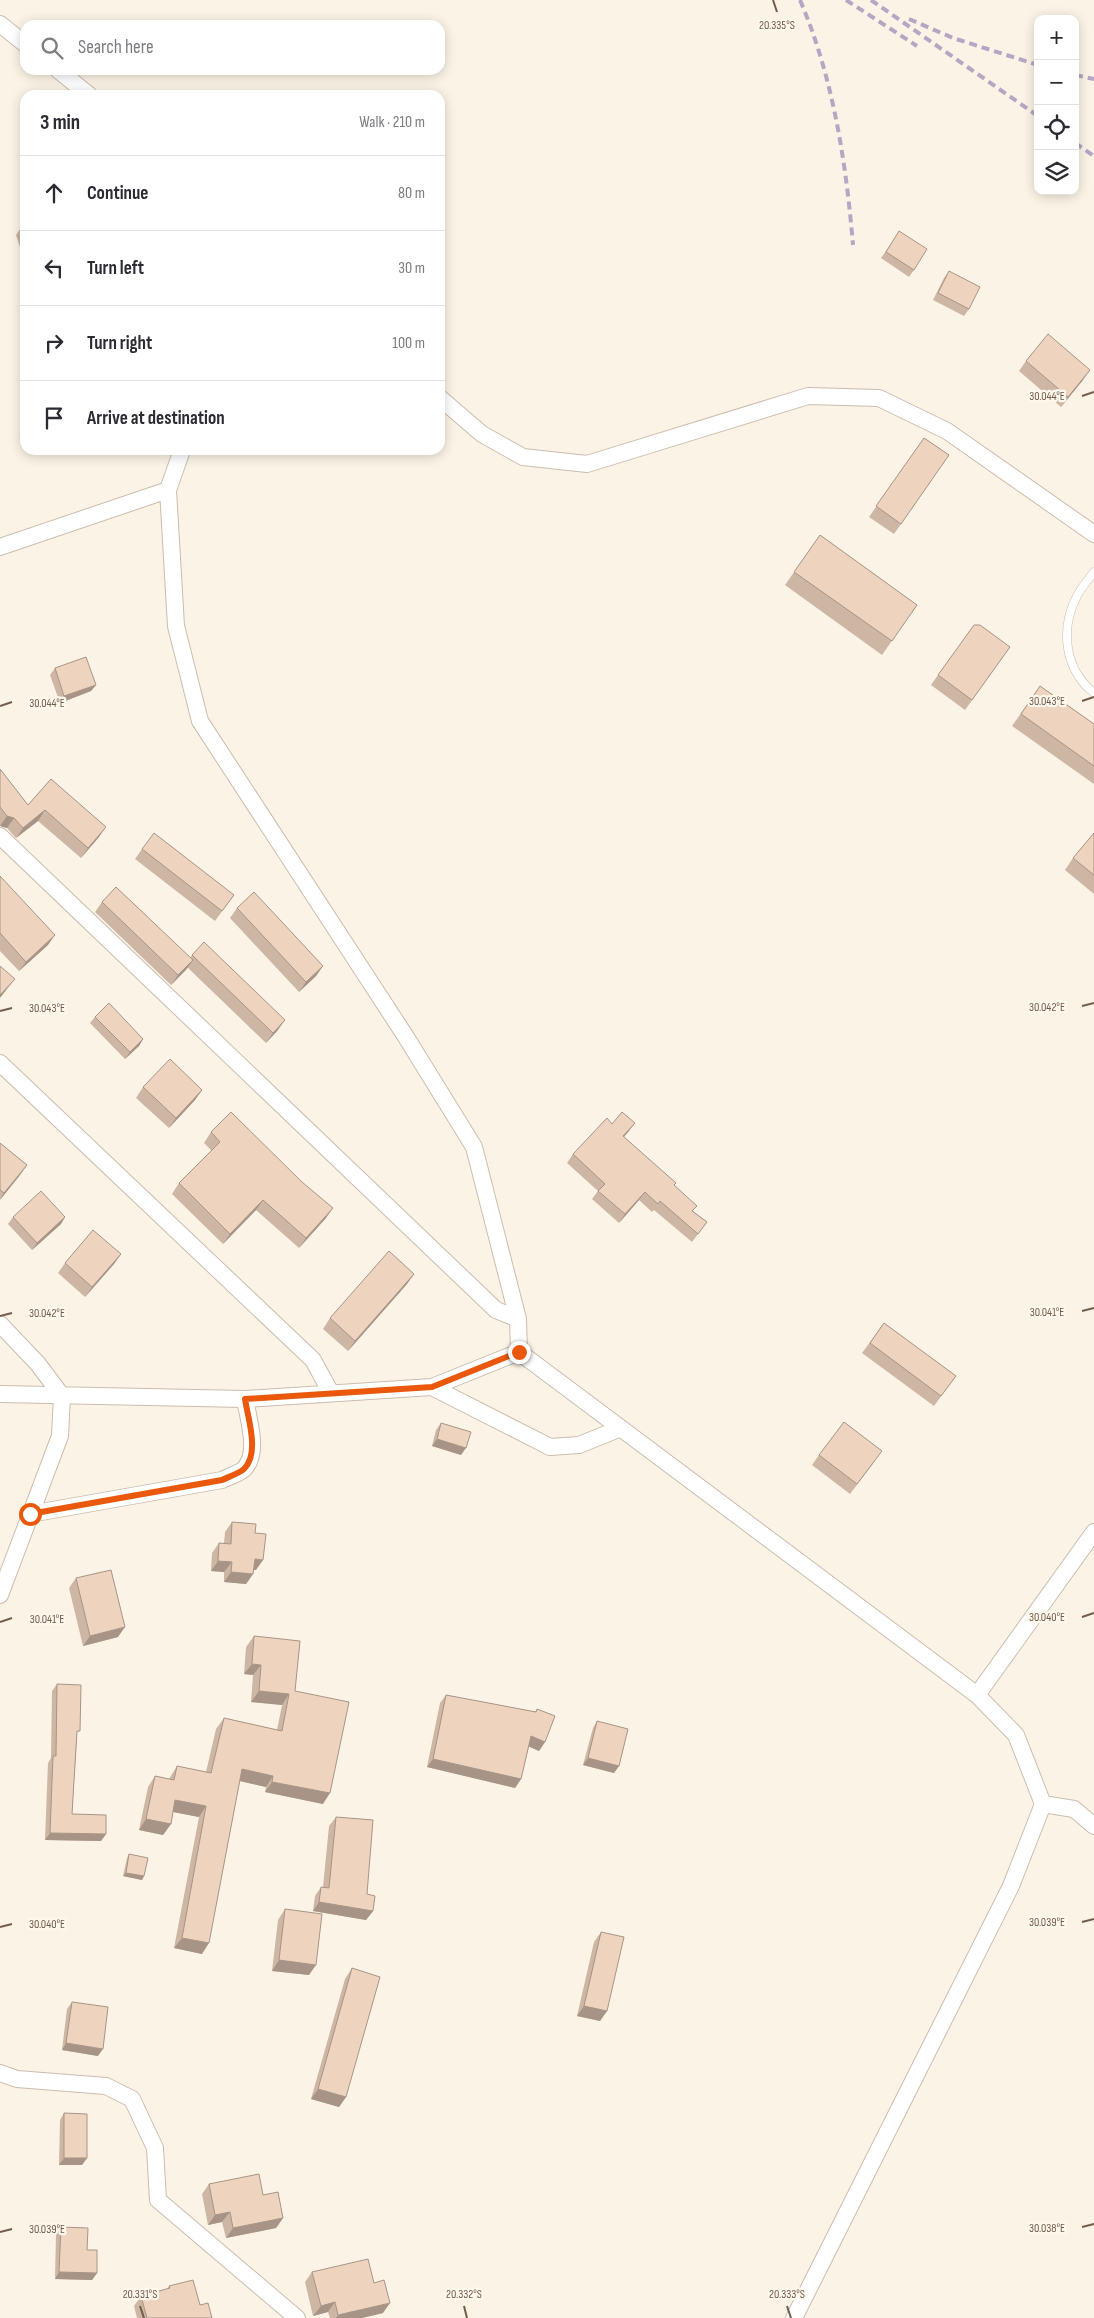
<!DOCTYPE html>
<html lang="en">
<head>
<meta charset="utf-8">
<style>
  :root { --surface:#fff; --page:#f2f2f3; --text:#2b2b33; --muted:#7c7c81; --line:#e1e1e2 }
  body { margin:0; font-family:"Sofia Sans Condensed",sans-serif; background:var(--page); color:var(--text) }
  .controls { position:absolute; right:15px; top:15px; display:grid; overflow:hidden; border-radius:10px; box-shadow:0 2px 12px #0003 }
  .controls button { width:45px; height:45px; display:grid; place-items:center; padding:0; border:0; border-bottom:1px solid var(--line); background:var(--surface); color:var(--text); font:25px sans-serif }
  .stop { position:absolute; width:15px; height:15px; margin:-11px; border:4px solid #ea580c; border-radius:50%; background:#fff }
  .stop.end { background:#ea580c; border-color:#fff; box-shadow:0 1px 5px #0008 }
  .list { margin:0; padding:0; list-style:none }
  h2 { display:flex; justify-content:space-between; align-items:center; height:65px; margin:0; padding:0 20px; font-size:21px }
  h2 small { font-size:16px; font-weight:400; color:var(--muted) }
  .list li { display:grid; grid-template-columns:32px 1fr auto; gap:15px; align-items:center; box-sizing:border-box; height:75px; padding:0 20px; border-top:1px solid var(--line) }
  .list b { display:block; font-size:19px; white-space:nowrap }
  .list em { font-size:16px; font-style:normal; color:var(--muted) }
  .icon { flex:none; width:28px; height:28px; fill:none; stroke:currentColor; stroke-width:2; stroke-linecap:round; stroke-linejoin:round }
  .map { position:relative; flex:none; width:1094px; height:2318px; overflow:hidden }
  .search { position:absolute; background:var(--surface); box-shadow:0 2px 12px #0003; left:20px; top:20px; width:425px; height:55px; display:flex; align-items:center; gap:12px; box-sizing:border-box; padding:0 18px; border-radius:15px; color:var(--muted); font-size:19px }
  .panel { position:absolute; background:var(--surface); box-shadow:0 2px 12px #0003; left:20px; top:90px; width:425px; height:365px; border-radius:15px }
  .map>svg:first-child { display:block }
</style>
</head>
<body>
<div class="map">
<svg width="1094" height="2318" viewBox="0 0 1094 2318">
  <rect width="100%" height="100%" fill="#fbf4e6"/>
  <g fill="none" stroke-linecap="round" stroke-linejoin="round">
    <g stroke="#ccbcad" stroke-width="9">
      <path id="service" d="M 1094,572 C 1088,580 1080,589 1076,598 C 1060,630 1065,670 1094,693"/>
    </g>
    <g stroke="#ccbcad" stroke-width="18">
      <path id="minor" d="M 0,24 L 25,44
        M 58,70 L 89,95
        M 440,398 L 482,434 L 523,457 L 587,464 L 808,396 L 879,398 L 947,431 L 1094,534
        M 182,450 L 168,490 L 176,626 L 200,721 L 406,1037 L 474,1147 L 518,1319 L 519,1352 L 977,1695 L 1016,1735 L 1043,1804 L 1011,1886 L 794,2318
        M 0,547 L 168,490
        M 0,836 L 496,1310 L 518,1319
        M 0,1063 L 313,1360 L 331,1393
        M 0,1324 L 38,1364 L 62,1396 L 60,1436 L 0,1595
        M 432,1387 L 550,1447 L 579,1445 L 621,1428
        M 0,1394 L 245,1399 L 432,1387 L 519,1352
        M 30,1514 L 222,1480 C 228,1477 238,1474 244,1469 C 260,1453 248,1419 245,1399
        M 977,1695 L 1094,1532
        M 1043,1804 L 1074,1809 L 1094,1826
        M 0,2073 L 17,2079 L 106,2086 L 132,2099 L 155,2148 L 158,2200 L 297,2318"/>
    </g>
    <use href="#service" stroke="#fff" stroke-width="8"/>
    <use href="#minor" stroke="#fff" stroke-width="16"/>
    <path stroke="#b7a5c4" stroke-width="4" stroke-dasharray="8 5" stroke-linecap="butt" d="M 800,0 C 833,77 846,162 853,245
      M 846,0 L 917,46
      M 871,0 L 1038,116
      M 909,19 L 953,38 L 1038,65
      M 1075,75 L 1094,79
      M 1075,143 L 1094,156"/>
  </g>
  <path fill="#cdb6a4" d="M 25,224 L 25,262 L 16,235 L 23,225 Z
    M 895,238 L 914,270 L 909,277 L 881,258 Z
    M 949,271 L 969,309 L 964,316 L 933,300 L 944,278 Z
    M 1026,361 L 1083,380 L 1061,407 L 1019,371 Z
    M 924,438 L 949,455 L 894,534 L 869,517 Z
    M 820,535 L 917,605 L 882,655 L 785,585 Z
    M 1010,647 L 965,710 L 931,685 L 938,675 Z
    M 55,668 L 96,685 L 91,691 L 60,703 L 50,675 Z
    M 1040,686 L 1094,724 L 1094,784 L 1012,726 Z
    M 0,769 L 28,805 L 51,779 L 99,837 L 81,858 L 38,821 L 16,838 L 7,828 L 0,826 Z
    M 1094,833 L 1094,894 L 1065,870 L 1073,858 Z
    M 142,849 L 234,895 L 215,921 L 135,859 Z
    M 0,876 L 48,945 L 19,971 L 0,951 Z
    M 102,902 L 190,958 L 192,955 L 278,1030 L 266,1043 L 187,967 L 171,985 L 95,912 Z
    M 237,908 L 323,966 L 316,976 L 299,992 L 230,918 Z
    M 95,1017 L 143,1039 L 139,1046 L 125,1059 L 90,1023 Z
    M 143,1087 L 202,1090 L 195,1100 L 169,1128 L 136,1098 Z
    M 612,1124 L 629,1131 L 624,1137 L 674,1185 L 693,1211 L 707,1222 L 692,1242 L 654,1210 L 652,1212 L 639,1200 L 619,1223 L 592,1199 L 598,1191 L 567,1163 L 573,1154 Z
    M 211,1132 L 326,1218 L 299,1248 L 256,1210 L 223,1244 L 172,1194 L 179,1183 L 212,1151 L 204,1143 Z
    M 0,1143 L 27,1165 L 20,1175 L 0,1200 Z
    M 13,1217 L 65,1217 L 61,1224 L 32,1250 L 8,1224 Z
    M 121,1254 L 114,1264 L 85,1297 L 58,1273 L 65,1263 Z
    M 414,1274 L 407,1284 L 348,1351 L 323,1329 L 330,1318 Z
    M 884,1323 L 956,1376 L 934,1406 L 862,1353 Z
    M 441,1423 L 461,1455 L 432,1446 L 436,1430 Z
    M 819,1455 L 875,1461 L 850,1494 L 812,1465 Z
    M 232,1522 L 255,1533 L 256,1570 L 254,1570 L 253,1574 L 246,1584 L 224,1582 L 224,1572 L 211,1571 L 212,1553 L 219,1543 L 224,1543 L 225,1532 Z
    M 76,1578 L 118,1637 L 83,1646 L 69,1588 Z
    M 254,1636 L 295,1691 L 323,1804 L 265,1792 L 266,1787 L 240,1781 L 202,1954 L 174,1948 L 199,1817 L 173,1812 L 171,1824 L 163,1835 L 139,1830 L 148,1787 L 155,1776 L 169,1779 L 177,1766 L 206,1772 L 216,1729 L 224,1718 L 277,1730 L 282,1705 L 251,1702 L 253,1675 L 244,1674 L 246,1647 Z
    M 57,1684 L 77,1736 L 72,1814 L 106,1834 L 101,1841 L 45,1840 L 48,1763 L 51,1758 L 52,1691 Z
    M 446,1695 L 535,1712 L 537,1709 L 545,1742 L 539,1751 L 529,1746 L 521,1779 L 515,1788 L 427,1767 L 440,1703 Z
    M 597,1721 L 619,1766 L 614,1773 L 583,1765 L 593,1728 Z
    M 336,1817 L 373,1911 L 366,1920 L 313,1911 L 315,1896 L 321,1887 L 323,1887 L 329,1826 Z
    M 129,1854 L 144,1876 L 142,1880 L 123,1876 L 127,1858 Z
    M 285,1909 L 309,1975 L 272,1971 L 278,1920 Z
    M 601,1932 L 607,2011 L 600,2021 L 577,2016 L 594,1942 Z
    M 352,1968 L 346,2097 L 339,2107 L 311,2099 L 345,1979 Z
    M 72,2002 L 98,2056 L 62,2050 L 67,2009 Z
    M 64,2113 L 87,2158 L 82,2165 L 59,2165 L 60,2120 Z
    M 209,2184 L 263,2195 L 283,2218 L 276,2228 L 226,2238 L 222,2222 L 208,2225 L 202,2194 Z
    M 61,2227 L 87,2250 L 97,2273 L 92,2280 L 55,2279 L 56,2234 Z
    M 312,2272 L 374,2283 L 383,2313 L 362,2318 L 330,2318 L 328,2312 L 313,2316 L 305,2282 Z
    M 169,2286 L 200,2305 L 212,2318 L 137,2318 L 134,2306 L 141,2296 L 167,2289 Z"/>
  <path fill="#a79486" d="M 1090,370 L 1083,380 L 1061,407 L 1068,397 Z
    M 96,685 L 91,691 L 60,703 L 64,696 Z
    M 45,810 L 38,821 L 16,838 L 23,828 Z
    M 7,816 L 14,818 L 7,828 L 0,826 Z
    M 106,827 L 99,837 L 81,858 L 88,848 Z
    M 55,935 L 48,945 L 19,971 L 26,962 Z
    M 193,960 L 186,970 L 171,985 L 178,975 Z
    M 323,966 L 316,976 L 299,992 L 306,982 Z
    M 15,979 L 7,989 L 0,998 L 0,995 Z
    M 285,1020 L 278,1030 L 266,1043 L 273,1033 Z
    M 143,1039 L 139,1046 L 125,1059 L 130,1052 Z
    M 202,1090 L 195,1100 L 169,1128 L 176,1118 Z
    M 635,1123 L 629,1131 L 617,1144 L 623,1136 Z
    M 27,1165 L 20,1175 L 0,1200 L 4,1193 Z
    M 645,1192 L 639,1200 L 619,1223 L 625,1214 Z
    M 263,1200 L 256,1210 L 223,1244 L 230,1234 Z
    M 333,1208 L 326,1218 L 299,1248 L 306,1238 Z
    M 65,1217 L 61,1224 L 32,1250 L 37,1243 Z
    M 121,1254 L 114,1264 L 85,1297 L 92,1287 Z
    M 414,1274 L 407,1284 L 348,1351 L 355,1341 Z
    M 437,1439 L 466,1448 L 461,1455 L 432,1446 Z
    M 255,1559 L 263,1560 L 256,1570 L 248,1570 Z
    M 218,1561 L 232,1562 L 224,1572 L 211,1571 Z
    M 231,1572 L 253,1574 L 246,1584 L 224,1582 Z
    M 125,1627 L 118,1637 L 83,1646 L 90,1636 Z
    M 252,1664 L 261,1665 L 253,1675 L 244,1674 Z
    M 259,1691 L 289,1694 L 282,1705 L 251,1702 Z
    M 531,1736 L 545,1742 L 539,1751 L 525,1745 Z
    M 588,1758 L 619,1766 L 614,1773 L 583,1765 Z
    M 433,1759 L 521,1779 L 515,1788 L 427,1767 Z
    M 242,1769 L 273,1776 L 266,1787 L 235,1780 Z
    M 272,1782 L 330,1793 L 323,1804 L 265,1792 Z
    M 175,1800 L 206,1806 L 199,1817 L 168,1811 Z
    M 146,1819 L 171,1824 L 163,1835 L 139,1830 Z
    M 50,1833 L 106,1834 L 101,1841 L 45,1840 Z
    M 126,1873 L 144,1876 L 142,1880 L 123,1876 Z
    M 319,1902 L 373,1911 L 366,1920 L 313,1911 Z
    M 182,1938 L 209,1943 L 202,1954 L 174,1948 Z
    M 279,1960 L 316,1965 L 309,1975 L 272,1971 Z
    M 584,2006 L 607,2011 L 600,2021 L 577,2016 Z
    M 66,2043 L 103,2049 L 98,2056 L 62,2050 Z
    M 318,2089 L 346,2097 L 339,2107 L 311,2099 Z
    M 64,2158 L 87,2158 L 82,2165 L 59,2165 Z
    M 230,2212 L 222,2222 L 208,2225 L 215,2215 Z
    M 283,2218 L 276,2228 L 226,2238 L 233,2228 Z
    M 59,2272 L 97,2273 L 92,2280 L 55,2279 Z
    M 335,2302 L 328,2312 L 313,2316 L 321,2306 Z
    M 390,2303 L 383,2313 L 362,2318 L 336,2318 L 338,2315 Z"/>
  <path fill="#eed4bf" stroke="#a79486" d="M 25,224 L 25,232 L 23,225 Z
    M 899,231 L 927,249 L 914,270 L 886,252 Z
    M 949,271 L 980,287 L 969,309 L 938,293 Z
    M 1048,334 L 1090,370 L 1068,397 L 1026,361 Z
    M 924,438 L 949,455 L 901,524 L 876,506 Z
    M 820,535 L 917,605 L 892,641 L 794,572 Z
    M 974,625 L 980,625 L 1010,647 L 972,700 L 938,675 Z
    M 86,657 L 96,685 L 64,696 L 55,668 Z
    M 1040,686 L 1094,724 L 1094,766 L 1021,714 Z
    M 0,769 L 28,805 L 51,779 L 106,827 L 88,848 L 45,810 L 23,828 L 14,818 L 7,816 L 0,807 Z
    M 154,833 L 234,895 L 222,911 L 142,849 Z
    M 1094,833 L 1094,875 L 1073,858 Z
    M 0,876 L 55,935 L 26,962 L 0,933 Z
    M 116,887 L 193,960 L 178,975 L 102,902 Z
    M 254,892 L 323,966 L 306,982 L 237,908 Z
    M 204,942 L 285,1020 L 273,1033 L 192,955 Z
    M 0,966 L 15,979 L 0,995 Z
    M 109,1003 L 143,1039 L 130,1052 L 95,1017 Z
    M 170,1059 L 202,1090 L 176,1118 L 143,1087 Z
    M 231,1112 L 302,1182 L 333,1208 L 306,1238 L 263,1200 L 230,1234 L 179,1183 L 220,1142 L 211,1132 Z
    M 622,1112 L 635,1123 L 623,1136 L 676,1183 L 674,1185 L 697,1206 L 692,1211 L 707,1222 L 698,1234 L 660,1201 L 658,1204 L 645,1192 L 625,1214 L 598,1191 L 605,1184 L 573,1154 L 607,1118 L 612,1124 Z
    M 0,1143 L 27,1165 L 4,1193 L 0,1190 Z
    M 41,1191 L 65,1217 L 37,1243 L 13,1217 Z
    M 93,1230 L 121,1254 L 92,1287 L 65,1263 Z
    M 389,1251 L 414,1274 L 355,1341 L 330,1318 Z
    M 884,1323 L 956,1376 L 941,1396 L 870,1343 Z
    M 844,1422 L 882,1451 L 857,1484 L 819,1455 Z
    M 441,1423 L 471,1432 L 466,1448 L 437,1439 Z
    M 232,1522 L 256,1524 L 255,1533 L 266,1534 L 263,1560 L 255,1559 L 253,1574 L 231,1572 L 232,1562 L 218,1561 L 219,1543 L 231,1544 Z
    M 111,1570 L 125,1627 L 90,1636 L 76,1578 Z
    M 254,1636 L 300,1641 L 295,1691 L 349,1702 L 330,1793 L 272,1782 L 273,1776 L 242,1769 L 209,1943 L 182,1938 L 206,1806 L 175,1800 L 171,1824 L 146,1819 L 155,1776 L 174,1780 L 177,1766 L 211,1773 L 224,1718 L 282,1731 L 289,1694 L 259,1691 L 261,1665 L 252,1664 Z
    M 57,1684 L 81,1685 L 80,1731 L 77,1731 L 72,1814 L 106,1815 L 106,1834 L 50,1833 L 53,1756 L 56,1756 Z
    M 446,1695 L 536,1712 L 537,1709 L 555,1716 L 545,1742 L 531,1736 L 521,1779 L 433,1759 Z
    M 597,1721 L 628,1729 L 619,1766 L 588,1758 Z
    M 336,1817 L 373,1820 L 367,1894 L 375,1896 L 373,1911 L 319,1902 L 321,1887 L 329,1888 Z
    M 129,1854 L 148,1858 L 144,1876 L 126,1873 Z
    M 285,1909 L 322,1914 L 316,1965 L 279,1960 Z
    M 601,1932 L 624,1937 L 607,2011 L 584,2006 Z
    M 352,1968 L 380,1977 L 346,2097 L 318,2089 Z
    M 72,2002 L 108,2007 L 103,2049 L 66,2043 Z
    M 64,2113 L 87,2114 L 87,2158 L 64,2158 Z
    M 259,2174 L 263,2195 L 278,2192 L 283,2218 L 233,2228 L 230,2212 L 215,2215 L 209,2184 Z
    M 61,2227 L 88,2228 L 87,2250 L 97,2250 L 97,2273 L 59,2272 Z
    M 368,2259 L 374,2283 L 384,2280 L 390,2303 L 338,2315 L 335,2302 L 321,2306 L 312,2272 Z
    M 193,2280 L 200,2305 L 208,2303 L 212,2318 L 147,2318 L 141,2296 L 170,2288 L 169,2286 Z"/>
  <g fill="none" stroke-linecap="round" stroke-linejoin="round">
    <path stroke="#ea580c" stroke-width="6" d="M 30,1514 L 222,1480 C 228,1477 238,1474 244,1469 C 260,1453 248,1419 245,1399 L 432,1387 L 519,1352"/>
  </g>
  <path fill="none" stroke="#725c4c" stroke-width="2" d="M 773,0 L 777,12M 1082,396 L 1094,392M 1082,701 L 1094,697M 0,706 L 12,702M 1082,1006 L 1094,1003M 0,1011 L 12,1008M 1082,1311 L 1094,1308M 0,1316 L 12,1313M 1082,1617 L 1094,1613M 0,1622 L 12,1618M 1082,1922 L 1094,1919M 0,1927 L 12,1924M 1082,2227 L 1094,2224M 0,2232 L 12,2229M 140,2306 L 144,2318M 464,2306 L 467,2318M 787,2306 L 791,2318"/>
  <g font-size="12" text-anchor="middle" fill="#725c4c" stroke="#fef8ec" stroke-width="4.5" stroke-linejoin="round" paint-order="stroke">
    <text x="777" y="29">20.335°S</text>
    <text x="1047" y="400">30.044°E</text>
    <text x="1047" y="705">30.043°E</text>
    <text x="47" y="707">30.044°E</text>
    <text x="1047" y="1011">30.042°E</text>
    <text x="47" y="1012">30.043°E</text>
    <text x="1047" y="1316">30.041°E</text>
    <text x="47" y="1317">30.042°E</text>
    <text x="1047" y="1621">30.040°E</text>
    <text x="47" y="1623">30.041°E</text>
    <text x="1047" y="1926">30.039°E</text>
    <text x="47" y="1928">30.040°E</text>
    <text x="1047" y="2232">30.038°E</text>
    <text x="47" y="2233">30.039°E</text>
    <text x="140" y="2298">20.331°S</text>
    <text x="464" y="2298">20.332°S</text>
    <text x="787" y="2298">20.333°S</text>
  </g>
</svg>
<div class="controls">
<button>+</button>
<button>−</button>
<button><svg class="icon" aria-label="locate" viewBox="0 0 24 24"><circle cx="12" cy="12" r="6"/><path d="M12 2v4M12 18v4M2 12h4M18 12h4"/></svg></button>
<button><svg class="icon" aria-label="layers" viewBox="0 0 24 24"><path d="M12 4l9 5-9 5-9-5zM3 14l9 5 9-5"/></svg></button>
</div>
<div class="stop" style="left:30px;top:1514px"></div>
<div class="stop end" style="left:519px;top:1352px"></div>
<div class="search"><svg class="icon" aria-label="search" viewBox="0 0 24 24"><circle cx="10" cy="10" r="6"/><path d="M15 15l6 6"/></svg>Search here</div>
<section class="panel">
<h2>3 min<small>Walk · 210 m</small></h2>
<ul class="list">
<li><svg class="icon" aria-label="ahead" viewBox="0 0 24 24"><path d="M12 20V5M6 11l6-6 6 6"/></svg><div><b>Continue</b></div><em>80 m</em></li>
<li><svg class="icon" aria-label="left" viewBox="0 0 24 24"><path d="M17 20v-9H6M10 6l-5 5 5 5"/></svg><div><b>Turn left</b></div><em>30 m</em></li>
<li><svg class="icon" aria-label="right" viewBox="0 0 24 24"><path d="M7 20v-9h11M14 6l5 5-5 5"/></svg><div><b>Turn right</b></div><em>100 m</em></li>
<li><svg class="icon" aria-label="arrive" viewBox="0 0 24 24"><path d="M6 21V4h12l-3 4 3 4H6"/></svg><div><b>Arrive at destination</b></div></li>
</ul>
</section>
</div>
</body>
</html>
